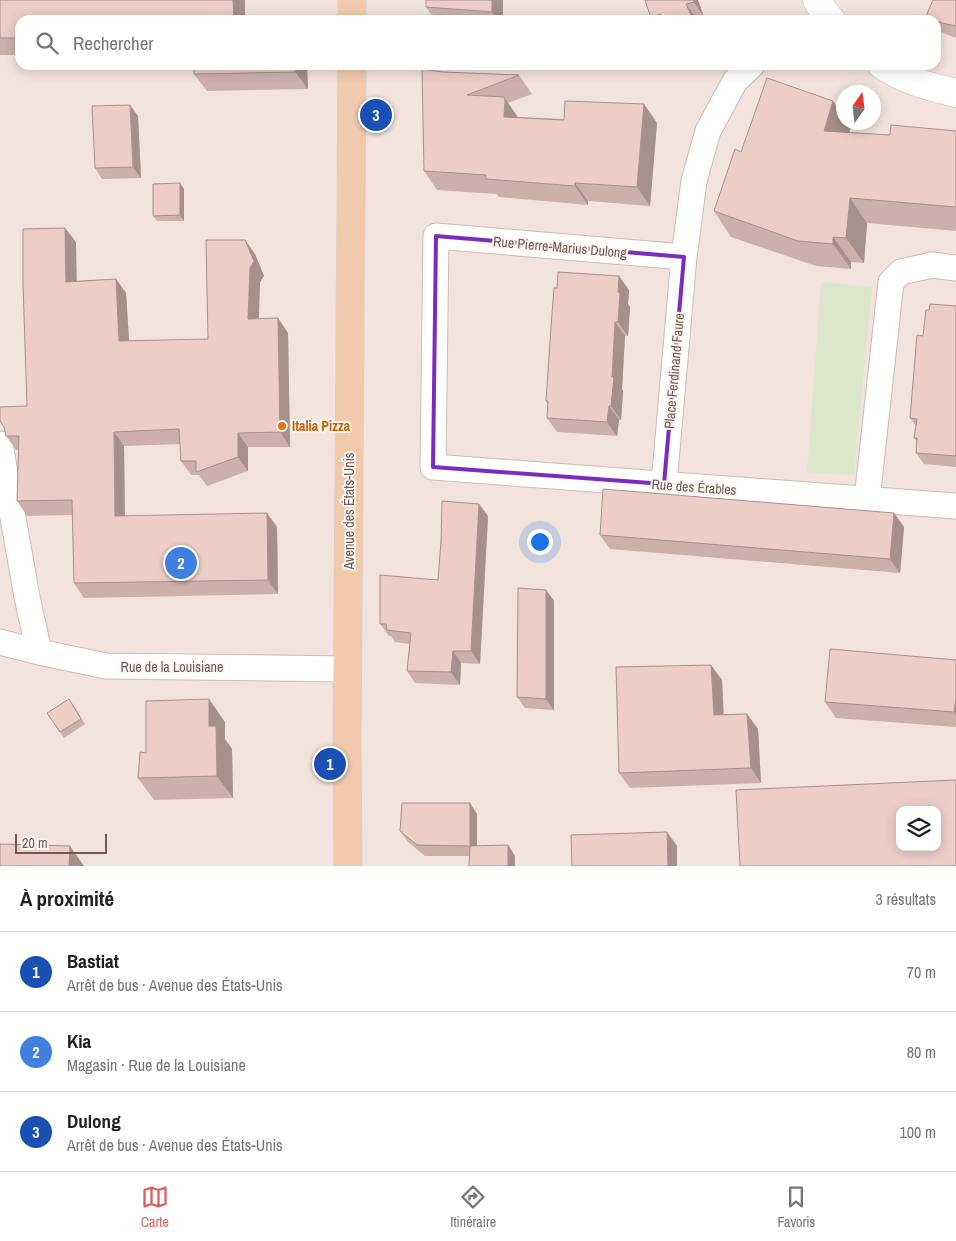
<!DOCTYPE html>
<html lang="fr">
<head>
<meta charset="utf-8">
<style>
  :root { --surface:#fff; --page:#f6f6f6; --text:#202124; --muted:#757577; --line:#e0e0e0; --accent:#d56361 }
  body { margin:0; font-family:"Archivo Narrow",sans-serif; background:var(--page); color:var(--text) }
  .controls { position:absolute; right:15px; bottom:15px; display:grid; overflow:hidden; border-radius:10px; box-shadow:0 2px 12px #0003 }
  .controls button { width:45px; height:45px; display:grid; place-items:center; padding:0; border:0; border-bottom:1px solid var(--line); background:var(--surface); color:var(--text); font:25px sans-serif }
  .compass { position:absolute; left:836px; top:85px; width:45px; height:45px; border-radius:50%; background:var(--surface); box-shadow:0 2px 12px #0003; rotate:14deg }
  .scale { position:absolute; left:15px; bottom:12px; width:92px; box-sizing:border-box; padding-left:5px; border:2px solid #745752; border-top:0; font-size:14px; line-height:18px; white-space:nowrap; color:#745752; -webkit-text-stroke:4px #fdf7f3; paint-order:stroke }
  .you { position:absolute; left:539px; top:541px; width:18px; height:18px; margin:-12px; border:4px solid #fff; border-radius:50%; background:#1a73e8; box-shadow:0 0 0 8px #1a73e833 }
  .badge { display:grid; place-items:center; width:32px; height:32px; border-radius:50%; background:var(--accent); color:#fff; font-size:16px; font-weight:700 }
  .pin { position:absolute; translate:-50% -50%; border:2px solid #fff; box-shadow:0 1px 5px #0006 }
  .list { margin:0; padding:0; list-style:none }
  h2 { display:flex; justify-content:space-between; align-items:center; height:65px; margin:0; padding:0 20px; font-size:21px }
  h2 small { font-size:16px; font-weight:400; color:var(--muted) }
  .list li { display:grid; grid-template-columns:32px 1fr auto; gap:15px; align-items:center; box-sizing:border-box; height:80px; padding:0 20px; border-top:1px solid var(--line) }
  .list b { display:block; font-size:19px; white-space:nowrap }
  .list p { margin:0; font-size:16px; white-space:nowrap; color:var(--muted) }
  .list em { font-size:16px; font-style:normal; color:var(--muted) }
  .icon { flex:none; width:28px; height:28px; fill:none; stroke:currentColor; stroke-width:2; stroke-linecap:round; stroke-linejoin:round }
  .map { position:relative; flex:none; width:956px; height:866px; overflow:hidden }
  .search { position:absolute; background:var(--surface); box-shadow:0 2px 12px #0003; left:15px; right:15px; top:15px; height:55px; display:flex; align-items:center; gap:12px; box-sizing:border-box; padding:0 18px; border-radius:15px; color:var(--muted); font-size:19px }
  .sheet { height:305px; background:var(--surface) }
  nav { display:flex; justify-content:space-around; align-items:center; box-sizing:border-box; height:70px; border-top:1px solid var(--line); background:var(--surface); font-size:14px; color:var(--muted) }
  nav a { display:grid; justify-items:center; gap:2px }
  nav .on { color:var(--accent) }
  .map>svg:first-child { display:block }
</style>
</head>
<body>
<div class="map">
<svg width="956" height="866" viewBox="0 0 956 866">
  <rect width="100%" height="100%" fill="#fbf2ed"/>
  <path fill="#f2e3dc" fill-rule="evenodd" d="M 0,0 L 956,0 L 956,866 L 0,866 ZM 20,20 L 936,20 L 936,65 L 20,65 ZM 844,92 L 874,92 L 874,122 L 844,122 ZM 900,810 L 937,810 L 937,847 L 900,847 Z"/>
  <path fill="#dde7cc" d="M 821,282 L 872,287 L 854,475 L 807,473 Z"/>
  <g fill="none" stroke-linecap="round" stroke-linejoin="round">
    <g stroke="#cebbb6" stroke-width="27">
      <path id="minor" d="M 684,257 L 436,236 L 433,467 L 956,506
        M 0,444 L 27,597 L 39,652
        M 664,484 L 684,257 L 694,181 L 708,131 L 735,81 L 752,65
        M 867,499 L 891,282 L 901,272 L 932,265 L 956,268
        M 0,642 L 39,652 L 106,666 L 348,669"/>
    </g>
    <g stroke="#cebbb6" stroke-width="29">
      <path id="tertiary" d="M 817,0 L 824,12 L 831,20
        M 882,65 C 904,80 930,87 956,93"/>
    </g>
    <g stroke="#d8d0cf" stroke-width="29">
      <path id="primary" d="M 352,0 L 352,20
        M 348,866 L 347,742 L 352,65"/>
    </g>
    <use href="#minor" stroke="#fff" stroke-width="25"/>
    <use href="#tertiary" stroke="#fff" stroke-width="28"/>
    <use href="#primary" stroke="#f1caae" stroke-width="28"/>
  </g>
  <path fill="#ccb1ab" d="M 0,0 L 245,0 L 245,20 L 20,20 L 20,55 L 0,55 Z
    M 426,0 L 503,0 L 503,20 L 435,20 L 426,7 Z
    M 698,0 L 704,17 L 697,20 L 653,20 L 651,18 Z
    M 956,0 L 956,38 L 936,30 L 936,20 L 929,20 L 926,16 Z
    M 194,65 L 307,65 L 308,89 L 207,91 L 194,74 Z
    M 443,72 L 519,75 L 532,94 L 508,103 L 518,117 L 657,123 L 650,206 L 588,201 L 588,205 L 499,197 L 497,194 L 437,190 L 424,171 Z
    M 138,116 L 141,178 L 102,179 L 95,168 Z
    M 851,127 L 849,132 L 890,135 L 956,131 L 956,231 L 867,223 L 864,263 L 851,262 L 851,269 L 816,266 L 731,237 L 714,211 L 741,152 Z
    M 184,189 L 184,221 L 157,221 L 153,216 Z
    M 65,228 L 76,242 L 76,281 L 116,279 L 126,293 L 129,341 L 208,339 L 245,240 L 255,254 L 264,276 L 260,282 L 259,319 L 288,333 L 290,447 L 248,447 L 248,471 L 207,486 L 199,475 L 191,475 L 181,461 L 180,444 L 124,446 L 125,516 L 277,527 L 278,594 L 84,598 L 74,583 L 73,515 L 27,516 L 17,501 L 19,450 L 16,450 L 6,436 L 27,406 Z
    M 629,290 L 628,304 L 630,307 L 628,336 L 625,336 L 622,389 L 623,391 L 621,420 L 619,420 L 617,436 L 557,432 L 547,418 L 548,405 L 546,401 Z
    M 956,306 L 956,467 L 924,464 L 916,453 L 917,442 L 914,438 L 916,426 L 910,418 L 923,336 L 929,310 Z
    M 479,504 L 488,516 L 480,664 L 461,663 L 460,685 L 415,683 L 407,671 L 410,644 L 395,642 L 391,636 L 389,636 L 380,624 L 438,580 Z
    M 894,513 L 904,527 L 900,573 L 610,549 L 600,535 Z
    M 546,590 L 554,601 L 554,710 L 525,708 L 517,697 Z
    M 956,660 L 956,727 L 836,718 L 825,702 Z
    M 711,665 L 722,680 L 724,714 L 747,714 L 758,729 L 761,783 L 630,788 L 619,773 Z
    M 73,704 L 85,724 L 64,738 L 47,713 Z
    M 225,722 L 225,739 L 232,749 L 233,798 L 154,800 L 138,778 L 146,753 Z
    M 477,814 L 477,846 L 508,845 L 515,856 L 425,856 L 408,842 L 400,831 Z"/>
  <path fill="#a6908b" d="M 233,0 L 245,0 L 245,20 L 234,20 Z
    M 492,0 L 503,0 L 503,20 L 498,20 L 492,12 Z
    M 693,0 L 698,0 L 704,17 L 694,2 Z
    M 686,4 L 697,20 L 694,20 L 692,17 Z
    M 295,65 L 307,65 L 308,89 L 295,72 Z
    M 504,97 L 517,116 L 518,119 L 504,117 Z
    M 833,101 L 844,117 L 844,122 L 848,122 L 851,127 L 842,156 L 824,131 Z
    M 644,104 L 657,123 L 650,206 L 637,187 Z
    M 130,105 L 138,116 L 141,178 L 133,167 Z
    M 180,183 L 184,189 L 184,221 L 180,215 Z
    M 575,183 L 588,201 L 588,205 L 575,186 Z
    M 850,198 L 867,223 L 864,263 L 846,238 Z
    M 65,228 L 76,242 L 77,296 L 66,282 Z
    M 833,237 L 851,262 L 851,269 L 833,244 Z
    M 245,240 L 255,254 L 264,276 L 260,282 L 258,334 L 248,319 Z
    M 619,276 L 629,290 L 628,304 L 630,307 L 628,336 L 618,322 L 618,292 Z
    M 116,279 L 126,293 L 130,356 L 119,341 Z
    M 278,318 L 288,333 L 290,447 L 280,432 Z
    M 615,322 L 625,336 L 622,389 L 623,391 L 621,420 L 611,406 Z
    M 609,406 L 619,420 L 617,436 L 607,422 Z
    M 114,432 L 124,446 L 125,530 L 115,516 Z
    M 238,433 L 248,447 L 248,471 L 238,457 Z
    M 479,504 L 488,516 L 480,664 L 471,651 Z
    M 267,513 L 277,527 L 278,594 L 268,580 Z
    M 894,513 L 904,527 L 900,573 L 890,559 Z
    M 546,590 L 554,601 L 554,710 L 546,699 Z
    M 453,651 L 461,663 L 460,685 L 451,672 Z
    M 711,665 L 722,680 L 724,730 L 714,715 Z
    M 956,698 L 956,716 L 954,712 Z
    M 209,699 L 225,722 L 225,739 L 232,749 L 233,798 L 217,776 L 209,726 Z
    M 747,714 L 758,729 L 761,783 L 751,768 Z
    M 470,803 L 477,814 L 477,857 L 470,846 Z
    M 667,832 L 677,846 L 677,866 L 668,866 Z
    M 508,845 L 515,856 L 515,866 L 508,866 Z
    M 70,846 L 84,866 L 69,866 Z"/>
  <path fill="#edcec7" stroke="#a6908b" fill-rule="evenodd" d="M 0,0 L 233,0 L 234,20 L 20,20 L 20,38 L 0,38 Z
    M 426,0 L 492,0 L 492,12 L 426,7 Z
    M 645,0 L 693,0 L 694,2 L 686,4 L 692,17 L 684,20 L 662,20 L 660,14 L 651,18 Z
    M 933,0 L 956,0 L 956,26 L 942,23 L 926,16 Z
    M 194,65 L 295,65 L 295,72 L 194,74 Z
    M 422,69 L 443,72 L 519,75 L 467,95 L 504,97 L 505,100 L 504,117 L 564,120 L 565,101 L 644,104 L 637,187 L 575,183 L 575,186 L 486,179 L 486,175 L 424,171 Z
    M 767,78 L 833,101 L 824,131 L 890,135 L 891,125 L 956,131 L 956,207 L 850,198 L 846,238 L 833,237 L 833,244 L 798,241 L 714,211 L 735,149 L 741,152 Z
    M 130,105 L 133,167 L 95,168 L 92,106 Z
    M 180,183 L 180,215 L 153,216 L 153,184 Z
    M 65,228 L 66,282 L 116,279 L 119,341 L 208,339 L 206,240 L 245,240 L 254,261 L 250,268 L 248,319 L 278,318 L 280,432 L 238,433 L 238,457 L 196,472 L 196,461 L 181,461 L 179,429 L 114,432 L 115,516 L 267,513 L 268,580 L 74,583 L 72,500 L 17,501 L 19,436 L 6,436 L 4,427 L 0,421 L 0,407 L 27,406 L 23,284 L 23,229 Z
    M 558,272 L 619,276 L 618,292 L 620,293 L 618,322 L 615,322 L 612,377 L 614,377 L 611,406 L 609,406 L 607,422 L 547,418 L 548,401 L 546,401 L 551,327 L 554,288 L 557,288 Z
    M 930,304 L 956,306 L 956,456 L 916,453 L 917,438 L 914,438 L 917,419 L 910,418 L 917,335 L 923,336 L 926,310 L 929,310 Z
    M 603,489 L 894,513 L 890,559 L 600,535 Z
    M 442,501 L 479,504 L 471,651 L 453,651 L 451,672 L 407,671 L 411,633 L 387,630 L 386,624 L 380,624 L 380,575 L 438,580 L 441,542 Z
    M 518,588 L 546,590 L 546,699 L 517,697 Z
    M 830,649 L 956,660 L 956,698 L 954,712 L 825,702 Z
    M 711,665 L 714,715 L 747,714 L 751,768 L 619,773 L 616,667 Z
    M 69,699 L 81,719 L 60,732 L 47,713 Z
    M 209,699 L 209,726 L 216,726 L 217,776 L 138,778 L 140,752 L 146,753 L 146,701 Z
    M 956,780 L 956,866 L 740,866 L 736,790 ZM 900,810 L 937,810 L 937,847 L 900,847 Z
    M 402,803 L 470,803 L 470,846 L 417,845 L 400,831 Z
    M 667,832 L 668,866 L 572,866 L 571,835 Z
    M 0,844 L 70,846 L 69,866 L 0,866 Z
    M 508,845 L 508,866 L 469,866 L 470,846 Z"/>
  <path fill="none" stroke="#7b2cbf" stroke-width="4" stroke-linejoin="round" d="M 436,236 L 684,257 L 664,484 L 433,467 Z"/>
  <circle fill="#e8710a" stroke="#fdf7f3" stroke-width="2" cx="282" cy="426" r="5"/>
  <g text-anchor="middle" stroke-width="4" stroke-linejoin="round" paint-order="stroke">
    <g font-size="14" fill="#745752" stroke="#fdf7f3">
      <text transform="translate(560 247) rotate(5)" y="5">Rue Pierre-Marius Dulong</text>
      <text transform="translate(674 371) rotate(-85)" y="5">Place Ferdinand Faure</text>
      <text transform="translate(694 487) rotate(4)" y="5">Rue des Érables</text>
      <text transform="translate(349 511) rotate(-90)" y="5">Avenue des États-Unis</text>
      <text x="172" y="672">Rue de la Louisiane</text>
    </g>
    <g font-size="14" font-weight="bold" fill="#c56008" stroke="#fdf7f3" text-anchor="start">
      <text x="292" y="431">Italia Pizza</text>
    </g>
  </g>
</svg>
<div class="controls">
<button><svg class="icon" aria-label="layers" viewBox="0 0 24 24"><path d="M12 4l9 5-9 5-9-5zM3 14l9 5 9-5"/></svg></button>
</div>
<svg class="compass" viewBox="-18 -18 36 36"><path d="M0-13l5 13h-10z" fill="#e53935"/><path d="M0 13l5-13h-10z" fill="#757577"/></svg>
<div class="scale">20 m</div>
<div class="you"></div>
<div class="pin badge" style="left:330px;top:764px;background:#1a4fb4">1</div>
<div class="pin badge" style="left:181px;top:563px;background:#3f7fe0">2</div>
<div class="pin badge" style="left:376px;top:115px;background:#1a4fb4">3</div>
<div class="search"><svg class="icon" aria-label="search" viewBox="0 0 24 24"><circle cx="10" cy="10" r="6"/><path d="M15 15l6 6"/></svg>Rechercher</div>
</div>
<section class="sheet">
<h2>À proximité<small>3 résultats</small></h2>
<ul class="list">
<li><span class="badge" style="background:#1a4fb4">1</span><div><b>Bastiat</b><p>Arrêt de bus · Avenue des États-Unis</p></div><em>70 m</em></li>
<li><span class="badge" style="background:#3f7fe0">2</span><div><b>Kia</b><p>Magasin · Rue de la Louisiane</p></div><em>80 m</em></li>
<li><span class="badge" style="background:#1a4fb4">3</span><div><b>Dulong</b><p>Arrêt de bus · Avenue des États-Unis</p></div><em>100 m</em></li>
</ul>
</section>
<nav>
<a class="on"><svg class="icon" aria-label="map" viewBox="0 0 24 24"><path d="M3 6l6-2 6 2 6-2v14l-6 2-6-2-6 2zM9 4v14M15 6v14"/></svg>Carte</a>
<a><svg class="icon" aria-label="directions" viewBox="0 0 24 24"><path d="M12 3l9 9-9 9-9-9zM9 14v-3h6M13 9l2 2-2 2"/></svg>Itinéraire</a>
<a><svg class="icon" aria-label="saved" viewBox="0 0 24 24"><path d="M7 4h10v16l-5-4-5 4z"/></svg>Favoris</a>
</nav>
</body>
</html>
